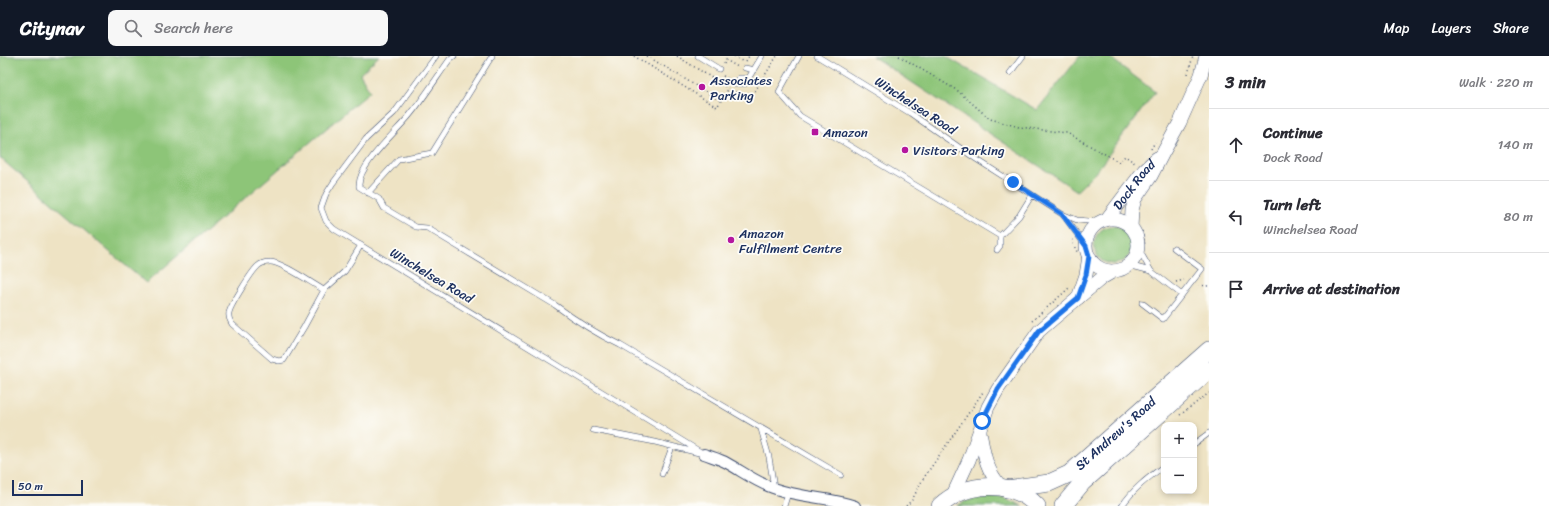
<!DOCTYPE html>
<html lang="en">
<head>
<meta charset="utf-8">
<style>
  :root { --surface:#fff; --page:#f7f7f7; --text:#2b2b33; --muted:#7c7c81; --line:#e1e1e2; --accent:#111827 }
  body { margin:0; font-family:Sriracha,sans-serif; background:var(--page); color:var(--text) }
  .controls { position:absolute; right:12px; bottom:12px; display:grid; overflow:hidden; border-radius:8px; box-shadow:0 2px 6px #0003 }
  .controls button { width:36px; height:36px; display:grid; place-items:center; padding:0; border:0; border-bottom:1px solid var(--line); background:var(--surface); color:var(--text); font:20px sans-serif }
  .scale { position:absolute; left:12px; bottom:10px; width:71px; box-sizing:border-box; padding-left:4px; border:2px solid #1b2f5e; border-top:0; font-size:11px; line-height:14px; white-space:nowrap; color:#1b2f5e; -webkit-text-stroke:3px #fdfcf7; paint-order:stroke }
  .stop { position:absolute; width:12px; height:12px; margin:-9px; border:3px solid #1a73e8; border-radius:50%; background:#fff }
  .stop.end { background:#1a73e8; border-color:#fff; box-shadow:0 1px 4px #0008 }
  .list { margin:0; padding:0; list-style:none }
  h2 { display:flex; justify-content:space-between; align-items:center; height:52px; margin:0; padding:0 16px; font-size:17px }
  h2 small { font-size:13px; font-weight:400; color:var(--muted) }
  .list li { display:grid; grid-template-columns:26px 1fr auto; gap:12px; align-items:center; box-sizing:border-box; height:72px; padding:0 16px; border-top:1px solid var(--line) }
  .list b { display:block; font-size:15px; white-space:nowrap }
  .list p { margin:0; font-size:13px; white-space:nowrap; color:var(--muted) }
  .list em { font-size:13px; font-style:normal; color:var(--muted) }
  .icon { flex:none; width:22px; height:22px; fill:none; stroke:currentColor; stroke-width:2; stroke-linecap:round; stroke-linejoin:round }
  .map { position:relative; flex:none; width:1209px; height:450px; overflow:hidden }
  header { display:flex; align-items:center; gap:24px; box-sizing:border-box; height:56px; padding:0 20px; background:var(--accent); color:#fff }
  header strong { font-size:19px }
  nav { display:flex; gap:22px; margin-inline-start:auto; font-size:14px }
  .search { width:280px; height:36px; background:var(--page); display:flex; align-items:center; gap:10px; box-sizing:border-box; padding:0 14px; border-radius:8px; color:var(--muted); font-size:15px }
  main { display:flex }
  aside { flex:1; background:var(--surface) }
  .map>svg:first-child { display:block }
</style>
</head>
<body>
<header>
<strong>Citynav</strong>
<div class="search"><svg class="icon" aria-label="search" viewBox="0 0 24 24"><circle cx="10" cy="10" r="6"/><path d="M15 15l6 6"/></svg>Search here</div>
<nav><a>Map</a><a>Layers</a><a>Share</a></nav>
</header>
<main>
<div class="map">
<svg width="1209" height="450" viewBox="0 0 1209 450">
  <rect width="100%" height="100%" fill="#fdfcf7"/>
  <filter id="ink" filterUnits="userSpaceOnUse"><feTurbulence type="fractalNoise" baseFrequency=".025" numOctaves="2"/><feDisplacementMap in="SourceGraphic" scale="8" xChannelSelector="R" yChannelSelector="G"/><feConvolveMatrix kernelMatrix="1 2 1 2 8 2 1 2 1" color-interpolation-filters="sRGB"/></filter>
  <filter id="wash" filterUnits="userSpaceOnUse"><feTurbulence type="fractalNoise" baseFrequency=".012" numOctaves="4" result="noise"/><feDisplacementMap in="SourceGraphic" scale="16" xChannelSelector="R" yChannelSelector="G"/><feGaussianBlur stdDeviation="0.9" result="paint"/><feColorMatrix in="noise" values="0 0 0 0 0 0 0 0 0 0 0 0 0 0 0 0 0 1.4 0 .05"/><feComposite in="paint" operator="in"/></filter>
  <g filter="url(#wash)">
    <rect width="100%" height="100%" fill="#eee3c4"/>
    <path fill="#8dc578" stroke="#547a6b" d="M 0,0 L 379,0 L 360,18 L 370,35 L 146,227 L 0,102 Z
      M 872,0 L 945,0 L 1037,54 L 1080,0 L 1108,0 L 1155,36 L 1095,117 L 1077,135 Z
      M1094 189a19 19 0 1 1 38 0a19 19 0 1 1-38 0Z
      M 985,441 L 1005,442 L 1022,450 L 957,450 L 966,445 Z"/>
  </g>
  <g filter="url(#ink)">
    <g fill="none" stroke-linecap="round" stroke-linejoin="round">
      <g stroke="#3b4a6d" stroke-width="6">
        <path id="service" d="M 436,0 L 394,57 L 366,83 L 333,127 L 326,138 L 321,152 L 326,165 L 334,173 L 704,398
          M 454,0 L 450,3 C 437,21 424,42 409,60 C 396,76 357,110 359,131 L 379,143 L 384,152 L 416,171 L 427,172 L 555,249 C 575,264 597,278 620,289 L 841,419
          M 698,0 L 719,13
          M 799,0 L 779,36 L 800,60 L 1000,180 L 1019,160 L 1032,139
          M 817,0 L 910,57 L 976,103 L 1062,158 L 1077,164 L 1100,166
          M 745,12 L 754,14
          M 1010,17 L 1023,0
          M 739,22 L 749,22
          M 736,28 L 745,28 L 762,0
          M 368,137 L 399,103 L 432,97 L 492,0
          M 1064,160 L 1086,190
          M 1138,192 L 1151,215 L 1182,239
          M 997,194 L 1000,190 L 1000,180
          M 1128,209 L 1151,215
          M 324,234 C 313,228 280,205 270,206 C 266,206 261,207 258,210 C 252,215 230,250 229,257 C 228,262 230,264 232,268 L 272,303 L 279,305 L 284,304 L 304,271 L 324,234 L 345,215 L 361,189
          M 1142,247 L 1163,263 L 1202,213 L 1174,192
          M 761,373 L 769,401 L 774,432
          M 593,374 L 655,386 L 699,397
          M 1194,388 L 1209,377
          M 662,418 L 672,391
          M 784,450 L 788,437
          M 1122,450 C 1133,433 1148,422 1164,410"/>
      </g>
      <g stroke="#3b4a6d" stroke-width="12">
        <path id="minor" d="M 704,398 C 712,401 720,403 727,407 C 743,416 759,428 776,433 C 802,442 829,441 855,450"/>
      </g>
      <g stroke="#3b4a6d" stroke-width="14">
        <g id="tertiary">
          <circle cx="1112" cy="189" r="26"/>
          <path id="s1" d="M 1106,164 L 1144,114 L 1157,102"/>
          <path d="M 1131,171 L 1132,154 L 1135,143 L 1151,120 L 1164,95 L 1180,66 L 1201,19 L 1206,0"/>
          <path d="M 1078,242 L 1086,219 L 1089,200"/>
          <path d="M 980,376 C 984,399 986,414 1002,432"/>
          <path d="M 952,441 L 969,404 L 988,351 L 998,333 L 1029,289 L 1039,275 L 1053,263 L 1102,222 L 1114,215"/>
        </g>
      </g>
      <g stroke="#3b4a6d" stroke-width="18">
        <g id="trunk">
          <path id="s2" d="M 1007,433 L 1049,427 L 1069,418 L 1209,294"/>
          <path d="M 940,450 C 966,425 1012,423 1037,450"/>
          <path d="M 1063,450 L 1082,427 L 1209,314"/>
        </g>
      </g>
      <path stroke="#3b4a6d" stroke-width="1.5" stroke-dasharray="1 3" stroke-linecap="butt" d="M 634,0 L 717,51 L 729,32
        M 647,0 L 721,45
        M 677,0 L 728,32
        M 734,0 L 743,6
        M 899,0 L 958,35 L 990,63 L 1019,71 L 1067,77 L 1119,106 L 1125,100 L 1135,107
        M 746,5 L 749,0
        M 724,8 L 726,4 L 738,11
        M 1188,18 L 1193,0
        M 723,20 L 730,24
        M 755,35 L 777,0
        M 735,36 L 747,43
        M 1151,93 L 1155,86
        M 1142,175 L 1145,189
        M 1073,184 L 1072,185 L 1078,198
        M 1176,226 L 1184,224
        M 1199,229 L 1207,230 L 1209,229
        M 1032,265 L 1069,232
        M 1180,359 L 1209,337
        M 906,450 L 912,444 L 923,423 L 983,336"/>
      <use href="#service" stroke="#fff" stroke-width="5"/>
      <use href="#minor" stroke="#fff" stroke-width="10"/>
      <use href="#tertiary" stroke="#fff" stroke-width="13"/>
      <use href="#trunk" stroke="#fff" stroke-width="17"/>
    </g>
  </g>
  <g fill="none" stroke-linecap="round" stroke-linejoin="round" filter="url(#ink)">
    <path stroke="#1a73e8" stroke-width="5" d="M 982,365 L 998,333 L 1039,275 L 1078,242 L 1086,219 L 1089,200 L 1086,190 L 1062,158 L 1013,126"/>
  </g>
  <g fill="#b5179e" stroke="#fdfcf7" stroke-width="1.5">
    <circle cx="702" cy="31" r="4"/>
    <rect x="811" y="72" width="8" height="8" rx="2"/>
    <circle cx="905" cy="94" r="4"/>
    <circle cx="731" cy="184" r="4"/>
  </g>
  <g text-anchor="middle" stroke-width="3.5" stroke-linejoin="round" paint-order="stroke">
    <g font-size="13" fill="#1b2f5e" stroke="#fdfcf7" text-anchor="start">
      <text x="710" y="29">Associates<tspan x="710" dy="15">Parking</tspan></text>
      <text x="823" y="81">Amazon</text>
      <text x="913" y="99">Visitors Parking</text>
      <text x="739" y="182">Amazon<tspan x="739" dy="15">Fulfilment Centre</tspan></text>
    </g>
    <g font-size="13" fill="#1b2f5e" stroke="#fdfcf7">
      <text transform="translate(916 49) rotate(33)" y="5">Winchelsea Road</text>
      <text dy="5" stroke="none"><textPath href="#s1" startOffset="45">Dock Road</textPath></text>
      <text transform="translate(432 219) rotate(31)" y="5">Winchelsea Road</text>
      <text dy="5" stroke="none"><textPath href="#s2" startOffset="126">St Andrew's Road</textPath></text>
    </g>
  </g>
</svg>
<div class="controls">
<button>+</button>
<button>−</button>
</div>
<div class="scale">50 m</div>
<div class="stop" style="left:982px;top:365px"></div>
<div class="stop end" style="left:1013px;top:126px"></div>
</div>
<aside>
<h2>3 min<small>Walk · 220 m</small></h2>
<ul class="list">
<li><svg class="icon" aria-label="ahead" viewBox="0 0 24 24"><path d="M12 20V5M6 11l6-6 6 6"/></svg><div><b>Continue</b><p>Dock Road</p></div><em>140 m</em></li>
<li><svg class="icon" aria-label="left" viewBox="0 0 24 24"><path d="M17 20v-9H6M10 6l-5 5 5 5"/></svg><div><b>Turn left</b><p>Winchelsea Road</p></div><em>80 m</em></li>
<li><svg class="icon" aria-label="arrive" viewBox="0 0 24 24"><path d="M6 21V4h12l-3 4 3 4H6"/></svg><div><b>Arrive at destination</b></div></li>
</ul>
</aside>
</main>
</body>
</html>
